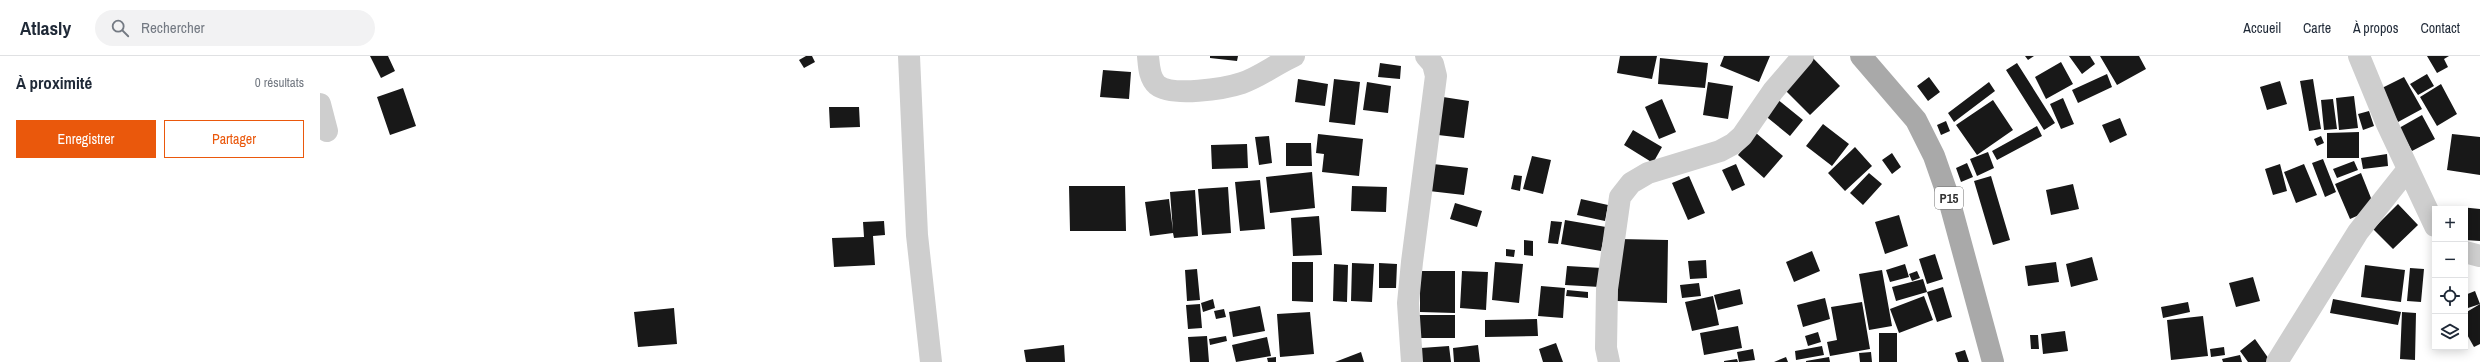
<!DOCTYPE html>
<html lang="fr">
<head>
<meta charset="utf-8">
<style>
  :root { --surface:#fff; --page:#f2f2f3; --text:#1f2937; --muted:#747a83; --line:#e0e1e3; --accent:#ea580c }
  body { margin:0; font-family:"Archivo Narrow",sans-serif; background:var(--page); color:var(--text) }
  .controls { position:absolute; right:12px; bottom:12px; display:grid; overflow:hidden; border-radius:0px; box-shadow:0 2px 10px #0003 }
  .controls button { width:36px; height:36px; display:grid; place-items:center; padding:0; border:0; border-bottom:1px solid var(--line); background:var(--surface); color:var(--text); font:20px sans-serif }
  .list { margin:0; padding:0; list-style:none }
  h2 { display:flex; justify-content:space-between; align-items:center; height:52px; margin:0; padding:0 16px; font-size:17px }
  h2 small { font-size:13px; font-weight:400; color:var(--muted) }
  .actions { display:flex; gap:8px; padding:12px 16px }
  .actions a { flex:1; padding:9px 0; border:1px solid var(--accent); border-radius:0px; text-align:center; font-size:14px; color:var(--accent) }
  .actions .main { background:var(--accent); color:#fff }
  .icon { flex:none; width:22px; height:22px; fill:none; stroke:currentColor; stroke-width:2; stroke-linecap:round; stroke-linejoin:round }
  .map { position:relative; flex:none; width:2160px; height:306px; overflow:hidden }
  header { display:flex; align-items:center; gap:24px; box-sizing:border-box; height:56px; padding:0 20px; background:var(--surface); border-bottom:1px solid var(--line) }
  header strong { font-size:19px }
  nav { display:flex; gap:22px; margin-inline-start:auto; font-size:14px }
  .search { width:280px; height:36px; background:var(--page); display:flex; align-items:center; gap:10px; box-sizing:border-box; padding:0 14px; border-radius:22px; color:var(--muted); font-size:15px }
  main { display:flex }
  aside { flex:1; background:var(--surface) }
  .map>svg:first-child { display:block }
</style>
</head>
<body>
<header>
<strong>Atlasly</strong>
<div class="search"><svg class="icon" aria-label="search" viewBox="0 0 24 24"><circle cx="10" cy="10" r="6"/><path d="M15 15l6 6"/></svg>Rechercher</div>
<nav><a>Accueil</a><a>Carte</a><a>À propos</a><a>Contact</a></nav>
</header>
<main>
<aside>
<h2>À proximité<small>0 résultats</small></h2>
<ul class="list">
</ul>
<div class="actions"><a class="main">Enregistrer</a><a>Partager</a></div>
</aside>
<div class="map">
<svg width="2160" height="306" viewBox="0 0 2160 306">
  <rect width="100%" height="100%" fill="#fff"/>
  <path fill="#181818" d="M 50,0 L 68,0 L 75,15 L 61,22 Z
    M 486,0 L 492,0 L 495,6 L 484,12 L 479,4 Z
    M 890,0 L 918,0 L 917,5 L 890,2 Z
    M 1300,0 L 1337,0 L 1332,23 L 1297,17 Z
    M 1404,0 L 1450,0 L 1439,26 L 1400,10 Z
    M 1491,0 L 1520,30 L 1490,59 L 1461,30 Z
    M 1705,0 L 1714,0 L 1708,4 Z
    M 1749,0 L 1770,0 L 1775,8 L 1762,18 Z
    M 1780,0 L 1819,0 L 1826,13 L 1797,29 Z
    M 2107,0 L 2129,0 L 2124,3 L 2128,11 L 2117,17 Z
    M 1340,2 L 1388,7 L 1385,32 L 1338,28 Z
    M 1741,6 L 1753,28 L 1726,43 L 1715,21 Z
    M 1060,7 L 1081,10 L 1080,23 L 1058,21 Z
    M 1697,7 L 1735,67 L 1724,74 L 1686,14 Z
    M 783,14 L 811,16 L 809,43 L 780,41 Z
    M 1787,18 L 1792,31 L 1758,47 L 1752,34 Z
    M 2107,18 L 2114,30 L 2098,39 L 2090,28 Z
    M 1609,21 L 1620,36 L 1608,45 L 1597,30 Z
    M 2084,21 L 2102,53 L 2078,66 L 2060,33 Z
    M 978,23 L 1008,28 L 1005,50 L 975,46 Z
    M 1014,23 L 1040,26 L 1035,69 L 1009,66 Z
    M 1993,23 L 2001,73 L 1989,75 L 1980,25 Z
    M 1960,25 L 1967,48 L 1947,54 L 1940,31 Z
    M 1047,26 L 1071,30 L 1068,57 L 1043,54 Z
    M 1388,26 L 1413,30 L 1408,63 L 1383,59 Z
    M 1669,26 L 1675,35 L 1634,66 L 1628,57 Z
    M 2121,28 L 2137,58 L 2117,70 L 2100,41 Z
    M 83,32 L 96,70 L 70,79 L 57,41 Z
    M 2034,40 L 2038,72 L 2019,74 L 2016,42 Z
    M 1123,41 L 1149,45 L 1144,82 L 1118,79 Z
    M 1456,42 L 1483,64 L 1470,80 L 1443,58 Z
    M 1743,42 L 1754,68 L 1741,73 L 1730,48 Z
    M 1342,43 L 1356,76 L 1339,83 L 1325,51 Z
    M 2013,43 L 2017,73 L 2004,74 L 2001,44 Z
    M 1673,44 L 1693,74 L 1657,99 L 1636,69 Z
    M 509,51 L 539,51 L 540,71 L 510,72 Z
    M 2049,55 L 2054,70 L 2043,74 L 2038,58 Z
    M 2102,59 L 2115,83 L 2092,95 L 2079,72 Z
    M 1800,62 L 1807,79 L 1790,87 L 1782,69 Z
    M 1626,65 L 1630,75 L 1621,79 L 1617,69 Z
    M 1503,68 L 1529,88 L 1512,110 L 1486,90 Z
    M 1717,70 L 1722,80 L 1677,104 L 1672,95 Z
    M 1313,74 L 1342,91 L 1333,107 L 1304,89 Z
    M 2039,76 L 2039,102 L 2007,102 L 2007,77 Z
    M 1436,77 L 1463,100 L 1444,122 L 1418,99 Z
    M 998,78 L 1043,83 L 1039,120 L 1002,116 L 1004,98 L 996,97 Z
    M 2132,78 L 2160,81 L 2160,119 L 2127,114 Z
    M 949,80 L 952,107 L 939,109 L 935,81 Z
    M 2001,80 L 2004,87 L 1997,90 L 1994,83 Z
    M 966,87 L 991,87 L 992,110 L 966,110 Z
    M 927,88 L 928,112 L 892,113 L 891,89 Z
    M 1535,91 L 1552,110 L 1525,135 L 1508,117 Z
    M 1668,96 L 1674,112 L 1657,120 L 1650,103 Z
    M 1572,97 L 1581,111 L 1572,118 L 1562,104 Z
    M 2067,98 L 2068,110 L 2043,113 L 2041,102 Z
    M 1212,100 L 1231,104 L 1223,138 L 1203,133 Z
    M 2003,103 L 2016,136 L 2005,141 L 1992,107 Z
    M 2034,105 L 2038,114 L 2017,122 L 2013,113 Z
    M 1647,107 L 1653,121 L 1641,126 L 1636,112 Z
    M 1113,108 L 1148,112 L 1144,139 L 1109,135 Z
    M 1416,108 L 1425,129 L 1412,135 L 1402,114 Z
    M 1960,108 L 1967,135 L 1953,139 L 1945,113 Z
    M 1984,108 L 1997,139 L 1976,147 L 1964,116 Z
    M 992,116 L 995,152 L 950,157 L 946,121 Z
    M 1549,117 L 1562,128 L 1543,149 L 1530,137 Z
    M 2041,117 L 2055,152 L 2030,163 L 2015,128 Z
    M 1194,119 L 1202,120 L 1200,135 L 1191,133 Z
    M 1369,120 L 1385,157 L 1368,164 L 1352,127 Z
    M 1671,120 L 1690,184 L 1673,189 L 1654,125 Z
    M 940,124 L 945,173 L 920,175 L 915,126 Z
    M 1753,128 L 1759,153 L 1731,159 L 1726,134 Z
    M 749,130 L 805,130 L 806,175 L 750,175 Z
    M 1032,130 L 1067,131 L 1066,156 L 1031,155 Z
    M 908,131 L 911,177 L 882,179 L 878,133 Z
    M 875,134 L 878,180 L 854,182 L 853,177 L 830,180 L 825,146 L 849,143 L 853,175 L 850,136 Z
    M 1261,143 L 1288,149 L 1285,165 L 1257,159 Z
    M 1135,147 L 1162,155 L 1157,171 L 1130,163 Z
    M 2078,148 L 2098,169 L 2073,193 L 2053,173 Z
    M 2140,151 L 2160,153 L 2160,185 L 2145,184 L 2145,153 L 2140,153 Z
    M 1579,159 L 1588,190 L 1565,198 L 1555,166 Z
    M 999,160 L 1002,199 L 973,200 L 971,162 Z
    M 1245,164 L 1286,171 L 1281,195 L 1241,188 Z
    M 564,165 L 565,179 L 553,180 L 555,209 L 514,211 L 512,182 L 544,181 L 543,166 Z
    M 1231,165 L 1242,166 L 1238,188 L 1228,187 Z
    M 1299,183 L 1348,184 L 1347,247 L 1297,245 Z
    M 1204,184 L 1213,185 L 1213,200 L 1204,199 Z
    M 1186,193 L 1195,194 L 1194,201 L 1186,200 Z
    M 1492,195 L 1500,215 L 1474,226 L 1466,206 Z
    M 1615,198 L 1623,223 L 1607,228 L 1599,203 Z
    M 1772,201 L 1778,224 L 1751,231 L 1746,208 Z
    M 1386,204 L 1387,222 L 1370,223 L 1368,205 Z
    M 972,206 L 993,206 L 993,246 L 972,245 Z
    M 1175,206 L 1203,208 L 1199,247 L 1172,244 Z
    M 1736,206 L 1739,226 L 1708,230 L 1705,210 Z
    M 1032,207 L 1054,208 L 1052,246 L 1031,245 Z
    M 1059,207 L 1077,208 L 1076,232 L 1059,232 Z
    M 1014,208 L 1028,209 L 1027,246 L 1013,245 Z
    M 1585,208 L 1589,221 L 1570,226 L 1566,214 Z
    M 2045,209 L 2085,214 L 2081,246 L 2041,241 Z
    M 1247,210 L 1282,212 L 1280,231 L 1245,229 Z
    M 2090,212 L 2104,213 L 2101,246 L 2087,245 Z
    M 877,213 L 880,244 L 867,245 L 865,214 Z
    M 1562,214 L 1572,270 L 1549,274 L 1539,218 Z
    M 1100,215 L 1135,215 L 1135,257 L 1100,256 Z
    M 1142,215 L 1168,216 L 1166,254 L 1140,252 Z
    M 1597,215 L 1600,222 L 1592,225 L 1589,218 Z
    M 1933,221 L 1940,245 L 1916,251 L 1909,227 Z
    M 1603,223 L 1607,236 L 1576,245 L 1572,231 Z
    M 1379,227 L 1381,240 L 1362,242 L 1360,229 Z
    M 1221,230 L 1245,232 L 1243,262 L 1218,260 Z
    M 1623,231 L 1632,261 L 1617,266 L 1607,236 Z
    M 1420,233 L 1423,248 L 1398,254 L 1394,239 Z
    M 1247,234 L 1268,236 L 1268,242 L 1246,240 Z
    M 2155,235 L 2160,248 L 2145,253 L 2145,239 Z
    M 1393,240 L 1399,269 L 1372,275 L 1365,246 Z
    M 1604,240 L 1613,264 L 1579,277 L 1570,253 Z
    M 1505,242 L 1510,263 L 1483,271 L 1477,249 Z
    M 893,243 L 895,252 L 883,256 L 881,247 Z
    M 2013,243 L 2081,256 L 2078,269 L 2010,257 Z
    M 1542,246 L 1550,293 L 1510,300 L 1507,286 L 1517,284 L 1511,251 Z
    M 1868,246 L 1870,256 L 1843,262 L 1841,251 Z
    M 880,248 L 882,272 L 868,273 L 866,249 Z
    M 2160,248 L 2160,288 L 2154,291 L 2145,275 L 2145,257 Z
    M 940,250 L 945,275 L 913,281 L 909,256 Z
    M 354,252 L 357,288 L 318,291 L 314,256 Z
    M 904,253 L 906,261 L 896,263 L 894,255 Z
    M 990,256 L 994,298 L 960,301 L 957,258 Z
    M 2082,256 L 2096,257 L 2095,304 L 2080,303 Z
    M 1093,259 L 1135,259 L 1135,282 L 1093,282 Z
    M 1883,260 L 1888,300 L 1851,304 L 1847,264 Z
    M 1217,263 L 1218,280 L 1165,281 L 1165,264 Z
    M 1418,270 L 1422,292 L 1384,299 L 1380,277 Z
    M 1745,275 L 1748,295 L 1723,298 L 1721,278 Z
    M 1498,276 L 1501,286 L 1488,290 L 1485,280 Z
    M 1559,277 L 1577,277 L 1577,306 L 1559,306 Z
    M 1710,279 L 1718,279 L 1719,293 L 1711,293 Z
    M 887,280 L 889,306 L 870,306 L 868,281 Z
    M 906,280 L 907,285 L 890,289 L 889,283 Z
    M 947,281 L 951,300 L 916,306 L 912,289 Z
    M 1935,283 L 1951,306 L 1928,306 L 1920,295 Z
    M 1236,287 L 1243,306 L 1223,306 L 1219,293 Z
    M 744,289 L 745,306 L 706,306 L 704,294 Z
    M 1158,289 L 1160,306 L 1134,306 L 1133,292 Z
    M 1129,290 L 1131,306 L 1102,306 L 1101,292 Z
    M 1502,290 L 1504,299 L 1476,304 L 1475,295 Z
    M 1904,291 L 1905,299 L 1891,301 L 1890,293 Z
    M 1433,293 L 1435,304 L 1419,306 L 1417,296 Z
    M 1645,294 L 1649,306 L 1638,306 L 1635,297 Z
    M 1041,296 L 1044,306 L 1015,306 Z
    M 1551,296 L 1552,306 L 1540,306 L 1539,297 Z
    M 1920,299 L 1922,306 L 1903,306 L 1902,303 Z
    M 956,301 L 956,306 L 948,306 L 947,302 Z
    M 1466,301 L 1468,306 L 1454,306 Z
    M 1509,301 L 1510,306 L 1486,306 L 1486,305 Z
    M 1417,303 L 1418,306 L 1404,306 L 1404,305 Z"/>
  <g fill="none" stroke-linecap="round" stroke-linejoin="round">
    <path stroke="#cecece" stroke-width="22" d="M 589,0 L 597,179 L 611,306
      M 828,0 C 829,10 829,22 837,29 C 852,41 904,33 922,27 C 940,21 956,8 974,0
      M 2039,0 L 2067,68 L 2115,170
      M 0,48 L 7,75
      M 2145,196 L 2160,200
      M 1092,306 L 1088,247 L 1092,206 L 1116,20 L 1113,8 L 1106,0
      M 1289,306 L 1286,292 L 1287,233 L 1300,141 L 1311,127 L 1328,117 L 1400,95 L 1413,88 L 1422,80 L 1453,35 L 1483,0
      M 1957,306 L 2038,176 L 2088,113"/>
    <path stroke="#a9a9a9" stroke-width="22" d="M 1541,0 L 1596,64 L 1614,100 L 1628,140 L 1673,306"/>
  </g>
  <g text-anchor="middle" stroke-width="4" stroke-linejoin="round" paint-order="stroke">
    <rect fill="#fff" stroke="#6f6f6f" stroke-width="1" x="1615" y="131" width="28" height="22" rx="3"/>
    <g font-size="13" font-weight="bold" fill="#313131">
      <text x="1629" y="147">P15</text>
    </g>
  </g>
</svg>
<div class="controls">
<button>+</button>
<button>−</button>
<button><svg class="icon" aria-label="locate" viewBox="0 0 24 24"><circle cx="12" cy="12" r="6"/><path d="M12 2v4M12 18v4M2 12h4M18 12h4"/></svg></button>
<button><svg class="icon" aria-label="layers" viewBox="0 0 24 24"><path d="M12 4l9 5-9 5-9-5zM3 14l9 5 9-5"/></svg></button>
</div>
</div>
</main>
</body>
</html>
